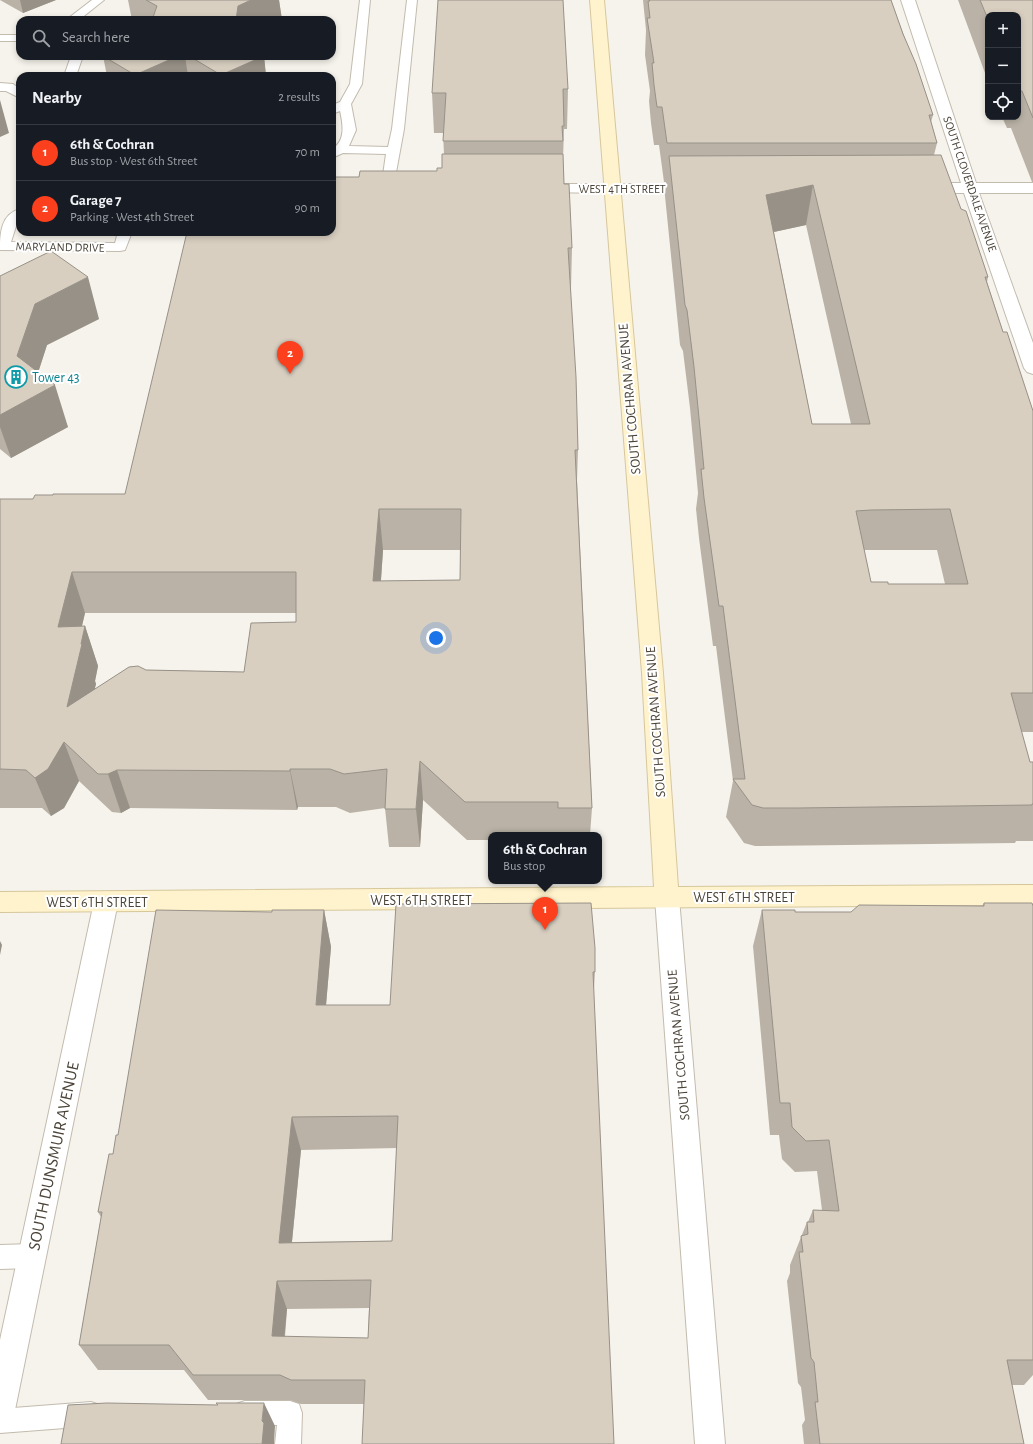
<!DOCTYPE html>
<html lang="en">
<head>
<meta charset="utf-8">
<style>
  :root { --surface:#171b24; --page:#242831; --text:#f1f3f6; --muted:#9ea1a6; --line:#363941; --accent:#fc3f1d }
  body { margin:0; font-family:"Alegreya Sans",sans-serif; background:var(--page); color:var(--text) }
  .controls { position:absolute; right:12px; top:12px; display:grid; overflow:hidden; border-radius:8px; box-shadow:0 2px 6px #0003 }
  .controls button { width:36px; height:36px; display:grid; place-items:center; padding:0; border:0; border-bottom:1px solid var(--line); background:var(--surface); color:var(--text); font:20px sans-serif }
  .you { position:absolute; left:436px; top:638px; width:14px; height:14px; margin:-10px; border:3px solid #fff; border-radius:50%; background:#1a73e8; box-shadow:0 0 0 6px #1a73e833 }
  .badge { display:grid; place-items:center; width:26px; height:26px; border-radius:50%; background:var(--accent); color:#fff; font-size:13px; font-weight:700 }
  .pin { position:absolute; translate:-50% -33px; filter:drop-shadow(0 1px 2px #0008) }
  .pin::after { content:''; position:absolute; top:21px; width:14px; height:12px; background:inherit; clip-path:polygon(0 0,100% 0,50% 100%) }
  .popup { position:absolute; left:488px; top:832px; width:114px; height:52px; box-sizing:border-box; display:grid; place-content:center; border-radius:8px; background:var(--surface); filter:drop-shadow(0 1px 3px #0005); font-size:13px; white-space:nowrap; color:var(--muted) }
  .popup b { font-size:15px; color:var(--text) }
  .popup::after { content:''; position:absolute; left:50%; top:100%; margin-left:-8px; border:8px solid transparent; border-top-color:var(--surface) }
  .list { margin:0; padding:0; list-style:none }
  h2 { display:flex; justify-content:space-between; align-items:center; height:52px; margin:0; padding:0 16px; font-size:17px }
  h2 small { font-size:13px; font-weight:400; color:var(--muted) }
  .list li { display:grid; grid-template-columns:26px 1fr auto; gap:12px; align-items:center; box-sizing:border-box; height:56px; padding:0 16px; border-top:1px solid var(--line) }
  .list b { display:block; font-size:15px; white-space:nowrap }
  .list p { margin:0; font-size:13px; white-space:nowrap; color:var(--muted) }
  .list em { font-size:13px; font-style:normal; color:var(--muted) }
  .icon { flex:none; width:22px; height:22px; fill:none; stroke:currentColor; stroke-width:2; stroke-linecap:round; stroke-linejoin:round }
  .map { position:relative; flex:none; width:1033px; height:1444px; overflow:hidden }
  .search { position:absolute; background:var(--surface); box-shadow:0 2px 6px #0003; left:16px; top:16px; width:320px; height:44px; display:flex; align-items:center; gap:10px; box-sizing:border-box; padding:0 14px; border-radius:12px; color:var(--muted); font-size:15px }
  .panel { position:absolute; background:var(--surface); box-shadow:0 2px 6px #0003; left:16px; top:72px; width:320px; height:164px; border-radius:12px }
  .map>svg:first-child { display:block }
</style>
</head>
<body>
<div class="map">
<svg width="1033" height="1444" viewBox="0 0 1033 1444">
  <rect width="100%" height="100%" fill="#f6f3ec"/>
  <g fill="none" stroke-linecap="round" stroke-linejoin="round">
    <g stroke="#c2bbae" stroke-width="2">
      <path id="lane" d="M 92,0 L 104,0 L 79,20 L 66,20 Z
        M 360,0 L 370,0 L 362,84 L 351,104 L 356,130 L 349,146 L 388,147 L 392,129 L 407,0 L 417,0 L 404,129 L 393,189 L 387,193 L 381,189 L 386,154 L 343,153 L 332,158 L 332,149 C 346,141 343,124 340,111 L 332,114 L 332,105 L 340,102 L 350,84 Z
        M 0,35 L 20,35 L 20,41 L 0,41 Z
        M 71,56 L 83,56 L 76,76 L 64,76 Z
        M 0,83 L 13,84 L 20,89 L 20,98 L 6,91 L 0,91 Z
        M 20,209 L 20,219 L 18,220 L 11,242 L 115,243 L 118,232 L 132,232 L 125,250 L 120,251 L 0,250 C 0,233 1,214 20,209 Z
        M 32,1244 L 40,1248 L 44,1256 L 40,1264 L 32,1268 L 0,1269 L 0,1245 Z
        M 245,1401 L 290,1401 L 299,1404 L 302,1413 L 301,1444 L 275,1444 L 277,1425 L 245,1425 L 236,1422 L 233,1413 L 236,1404 Z
        M 91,1402 L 100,1405 L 103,1414 L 100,1423 L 91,1426 L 0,1433 L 0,1409 Z"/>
    </g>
    <g stroke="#c2bbae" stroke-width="2">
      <path id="street" d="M 901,0 L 915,0 L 976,183 L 1033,183 L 1033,193 L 979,193 L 1033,343 L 1033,374 L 1027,372 L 1024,368 L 964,193 L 924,193 L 918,191 L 916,188 L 918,185 L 924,183 L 961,183 Z
        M 540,184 L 696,184 L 702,186 L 704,189 L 702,192 L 696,194 L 534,192 L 532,189 L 534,186 Z
        M 667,888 L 676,891 L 679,898 L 725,1444 L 695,1444 L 655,898 L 658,891 Z
        M 106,892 L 115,895 L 118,902 L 15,1410 L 11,1421 L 0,1425 L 0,1340 L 94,902 L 97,895 Z"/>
    </g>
    <g stroke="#d6c79b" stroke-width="2">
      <path id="secondary" d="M 590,0 L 604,0 L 663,673 L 678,887 L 1033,885 L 1033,905 L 0,912 L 0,892 L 654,887 L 642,673 Z"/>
    </g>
    <use href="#lane" fill="#fff" fill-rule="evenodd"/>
    <use href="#street" fill="#fff" fill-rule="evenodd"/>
    <use href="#secondary" fill="#fff3cd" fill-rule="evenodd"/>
  </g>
  <path fill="#bab2a6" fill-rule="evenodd" d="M 0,0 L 56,0 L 23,13 Z
    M 128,0 L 279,0 L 282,20 L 132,20 Z
    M 643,0 L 891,0 L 933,115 L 931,122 L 937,143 L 934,155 L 961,209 L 988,277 L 987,282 L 1003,332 L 1033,411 L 1033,732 L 1021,732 L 1030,762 L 1033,762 L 1033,841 L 1016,841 L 1015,843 L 755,846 L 744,843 L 726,817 L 733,781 L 716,646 L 713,646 L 699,538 L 696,509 L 698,493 L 690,408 L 683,351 L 680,345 L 665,196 L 666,182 L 664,182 L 659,145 L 654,145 L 651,123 L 649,101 L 650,91 L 645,55 L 646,30 ZM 806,225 L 851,424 L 812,424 L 774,232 ZM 864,550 L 937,550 L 945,584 L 888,584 L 871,582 Z
    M 958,0 L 1033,0 L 1033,182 L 1032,182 L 1011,128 L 1007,128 L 1002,117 L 1018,117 L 1018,15 L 988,15 L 988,81 Z
    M 103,56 L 264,56 L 266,76 L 107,76 Z
    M 568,89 L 567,129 L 564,129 L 563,160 L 564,184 L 572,248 L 571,288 L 570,288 L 578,450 L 577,480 L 592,808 L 590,835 L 491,835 L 491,840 L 467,840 L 423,800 L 420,847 L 389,847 L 385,808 L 350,813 L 336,807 L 298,807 L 297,810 L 130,808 L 121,813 L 112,812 L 79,781 L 64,808 L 51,816 L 42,808 L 0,808 L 0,499 L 33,499 L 125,494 L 359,177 L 437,171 L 442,168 L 444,154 L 443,133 L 434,133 L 432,93 ZM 383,550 L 461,550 L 460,580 L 381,581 ZM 85,613 L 296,613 L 296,622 L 244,672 L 146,670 L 94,689 L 96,684 L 95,681 L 98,666 L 85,626 L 82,626 Z
    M 0,276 L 99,319 L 47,345 L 38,372 L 68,427 L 11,458 L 0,449 Z
    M 984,903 L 1033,906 L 1033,1375 L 1024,1385 L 1012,1385 L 1024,1444 L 804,1444 L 802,1425 L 805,1420 L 801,1387 L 798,1383 L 787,1281 L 790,1273 L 790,1265 L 807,1222 L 808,1222 L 813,1210 L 822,1210 L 817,1171 L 795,1172 L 782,1159 L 779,1135 L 770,1135 L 753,946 L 762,910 L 795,912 L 851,912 L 982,906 Z
    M 324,910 L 331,947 L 326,1005 L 390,1005 L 595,972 L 594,988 L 364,1404 L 301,1404 L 290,1400 L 208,1400 L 184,1370 L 98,1370 L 79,1345 L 101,1217 L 98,1212 L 118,1135 L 272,912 ZM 397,1148 L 392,1241 L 292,1242 L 301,1150 ZM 369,1308 L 368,1338 L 285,1337 L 287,1309 Z"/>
  <path fill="#979187" d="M 20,0 L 56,0 L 23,13 Z
    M 251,0 L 279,0 L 282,20 L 236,20 L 238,6 Z
    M 178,56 L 185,56 L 188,76 L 135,76 L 135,75 Z
    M 264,56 L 266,76 L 221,76 L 221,75 Z
    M 0,100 L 9,133 L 0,137 Z
    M 813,185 L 806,225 L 760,235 L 766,195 Z
    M 88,277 L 99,319 L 47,345 L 30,398 L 17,356 L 35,304 Z
    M 55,385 L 68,427 L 11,458 L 0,427 L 0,415 Z
    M 379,509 L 383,550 L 378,621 L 373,581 Z
    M 72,572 L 85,613 L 72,667 L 58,627 Z
    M 85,626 L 98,666 L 95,681 L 96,684 L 81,747 L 67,707 Z
    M 64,742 L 79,781 L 64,808 L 51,816 L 35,778 Z
    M 420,761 L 423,800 L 420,847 L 416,809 Z
    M 290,769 L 298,807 L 297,810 L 290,771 Z
    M 117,770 L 130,808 L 121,813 L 108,774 Z
    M 324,910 L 331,947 L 323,1040 L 316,1005 Z
    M 0,941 L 2,945 L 0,955 Z
    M 292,1117 L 301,1150 L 289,1271 L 279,1243 Z
    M 277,1281 L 287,1309 L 282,1362 L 272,1336 Z
    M 264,1403 L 275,1426 L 274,1443 L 274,1444 L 262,1444 L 262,1421 Z"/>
  <path fill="#d8cfc1" stroke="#979187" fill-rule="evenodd" d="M 146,0 L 251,0 L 238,6 L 236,20 L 152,20 L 157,6 Z
    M 438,0 L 563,0 L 568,89 L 563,89 L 564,126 L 562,126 L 563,141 L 443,141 L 446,93 L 432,93 Z
    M 649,0 L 891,0 L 903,34 L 916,64 L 933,115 L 929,115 L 937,143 L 667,143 L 662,107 L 657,107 L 654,85 L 652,63 L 654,63 L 647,18 L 650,18 L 648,1 L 650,1 Z
    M 980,0 L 1033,0 L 1033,118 L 1022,91 L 1018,91 L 1018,15 L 988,15 L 988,19 Z
    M 103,56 L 178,56 L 135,75 Z
    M 189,56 L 264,56 L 221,75 Z
    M 442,154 L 563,154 L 564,184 L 569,184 L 572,248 L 568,248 L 576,377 L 578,450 L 575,450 L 592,808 L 558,808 L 558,802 L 465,802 L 420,761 L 416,809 L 385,809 L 387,769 L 344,774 L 330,769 L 290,769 L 290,771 L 117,770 L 108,774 L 98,774 L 64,742 L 48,769 L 35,778 L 26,770 L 0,769 L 0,499 L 33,499 L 35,495 L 53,495 L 53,494 L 125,494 L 187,232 L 332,232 L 332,177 L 359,177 L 360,171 L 437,171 L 437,168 L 442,168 ZM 379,509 L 461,509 L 460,580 L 373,581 ZM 72,572 L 296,572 L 296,622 L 251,623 L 244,672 L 146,670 L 138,666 L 129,667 L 67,707 L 82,644 L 81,644 L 85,626 L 58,627 Z
    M 941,155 L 961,209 L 966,211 L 988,277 L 985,277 L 1003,332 L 1007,332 L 1033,411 L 1033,693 L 1011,693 L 1030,762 L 1033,762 L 1033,804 L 1032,804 L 1032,805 L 798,808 L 763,808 L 752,805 L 733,779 L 745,779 L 723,606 L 719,606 L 704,498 L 701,469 L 704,469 L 694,367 L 687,310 L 685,305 L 669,156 ZM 813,185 L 870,424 L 812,424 L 766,195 ZM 950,509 L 968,584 L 888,584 L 888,582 L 871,582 L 856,511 L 871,510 Z
    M 51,251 L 88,277 L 35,304 L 17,356 L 55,385 L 0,415 L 0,276 Z
    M 591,903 L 595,948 L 595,972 L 593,972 L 614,1444 L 362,1444 L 365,1380 L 291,1380 L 280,1375 L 193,1375 L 169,1345 L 79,1345 L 102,1212 L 98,1212 L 109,1154 L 113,1154 L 116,1135 L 118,1135 L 156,910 L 272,912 L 272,910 L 324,910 L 316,1005 L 390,1005 L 396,904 ZM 398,1116 L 392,1241 L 279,1243 L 292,1117 ZM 371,1280 L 368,1338 L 272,1336 L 277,1281 Z
    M 984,903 L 1032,903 L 1033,906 L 1033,1360 L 1007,1360 L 1024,1444 L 820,1444 L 815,1402 L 818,1402 L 814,1362 L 811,1358 L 799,1252 L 803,1252 L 801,1236 L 808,1234 L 807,1222 L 814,1222 L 813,1210 L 839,1211 L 829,1140 L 806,1141 L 792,1127 L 790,1103 L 780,1103 L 762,910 L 795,910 L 795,912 L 851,912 L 859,905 L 984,906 Z
    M 107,1403 L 218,1405 L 216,1403 L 264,1403 L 262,1421 L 264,1423 L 262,1444 L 61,1444 L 68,1405 Z"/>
  <defs>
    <g id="building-ring" transform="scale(1.15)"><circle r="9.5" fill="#fff" stroke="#0f9aa8" stroke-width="1.5"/><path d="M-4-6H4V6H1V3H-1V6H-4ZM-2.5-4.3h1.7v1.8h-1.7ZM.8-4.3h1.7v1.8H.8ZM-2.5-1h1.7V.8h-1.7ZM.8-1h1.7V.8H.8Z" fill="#0f9aa8"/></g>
  </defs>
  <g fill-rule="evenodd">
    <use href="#building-ring" x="16" y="377"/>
  </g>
  <g text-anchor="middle" stroke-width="4" stroke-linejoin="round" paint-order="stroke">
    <g font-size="12" fill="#4b4439" stroke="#fff">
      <text transform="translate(970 184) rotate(71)" y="4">SOUTH CLOVERDALE AVENUE</text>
      <text x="622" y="193">WEST 4TH STREET</text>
      <text transform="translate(60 247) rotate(1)" y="4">MARYLAND DRIVE</text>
    </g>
    <g font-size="14" fill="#0d838f" stroke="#fff" text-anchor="start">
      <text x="32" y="382">Tower 43</text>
    </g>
    <g font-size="14" fill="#4b4439" stroke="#fff">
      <text transform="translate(629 399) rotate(-95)" y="5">SOUTH COCHRAN AVENUE</text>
      <text transform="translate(655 722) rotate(-94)" y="5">SOUTH COCHRAN AVENUE</text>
      <text x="744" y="902">WEST 6TH STREET</text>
      <text x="421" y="905">WEST 6TH STREET</text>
      <text x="97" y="907">WEST 6TH STREET</text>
      <text transform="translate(678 1045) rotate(-95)" y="5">SOUTH COCHRAN AVENUE</text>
    </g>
    <g font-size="17" fill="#4b4439" stroke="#fff">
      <text transform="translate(53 1156) rotate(-78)" y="6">SOUTH DUNSMUIR AVENUE</text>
    </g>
  </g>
</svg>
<div class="controls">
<button>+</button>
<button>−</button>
<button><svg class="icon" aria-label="locate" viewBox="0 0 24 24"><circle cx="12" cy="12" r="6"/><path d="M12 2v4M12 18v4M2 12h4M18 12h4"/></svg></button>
</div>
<div class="you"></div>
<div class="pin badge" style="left:545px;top:930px">1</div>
<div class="popup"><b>6th &amp; Cochran</b>Bus stop</div>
<div class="pin badge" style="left:290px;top:374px">2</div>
<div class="search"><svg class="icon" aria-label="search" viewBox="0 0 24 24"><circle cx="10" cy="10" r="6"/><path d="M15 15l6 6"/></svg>Search here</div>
<section class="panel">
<h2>Nearby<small>2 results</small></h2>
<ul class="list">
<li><span class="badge">1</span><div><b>6th &amp; Cochran</b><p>Bus stop · West 6th Street</p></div><em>70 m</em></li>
<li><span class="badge">2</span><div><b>Garage 7</b><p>Parking · West 4th Street</p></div><em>90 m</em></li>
</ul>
</section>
</div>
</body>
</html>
